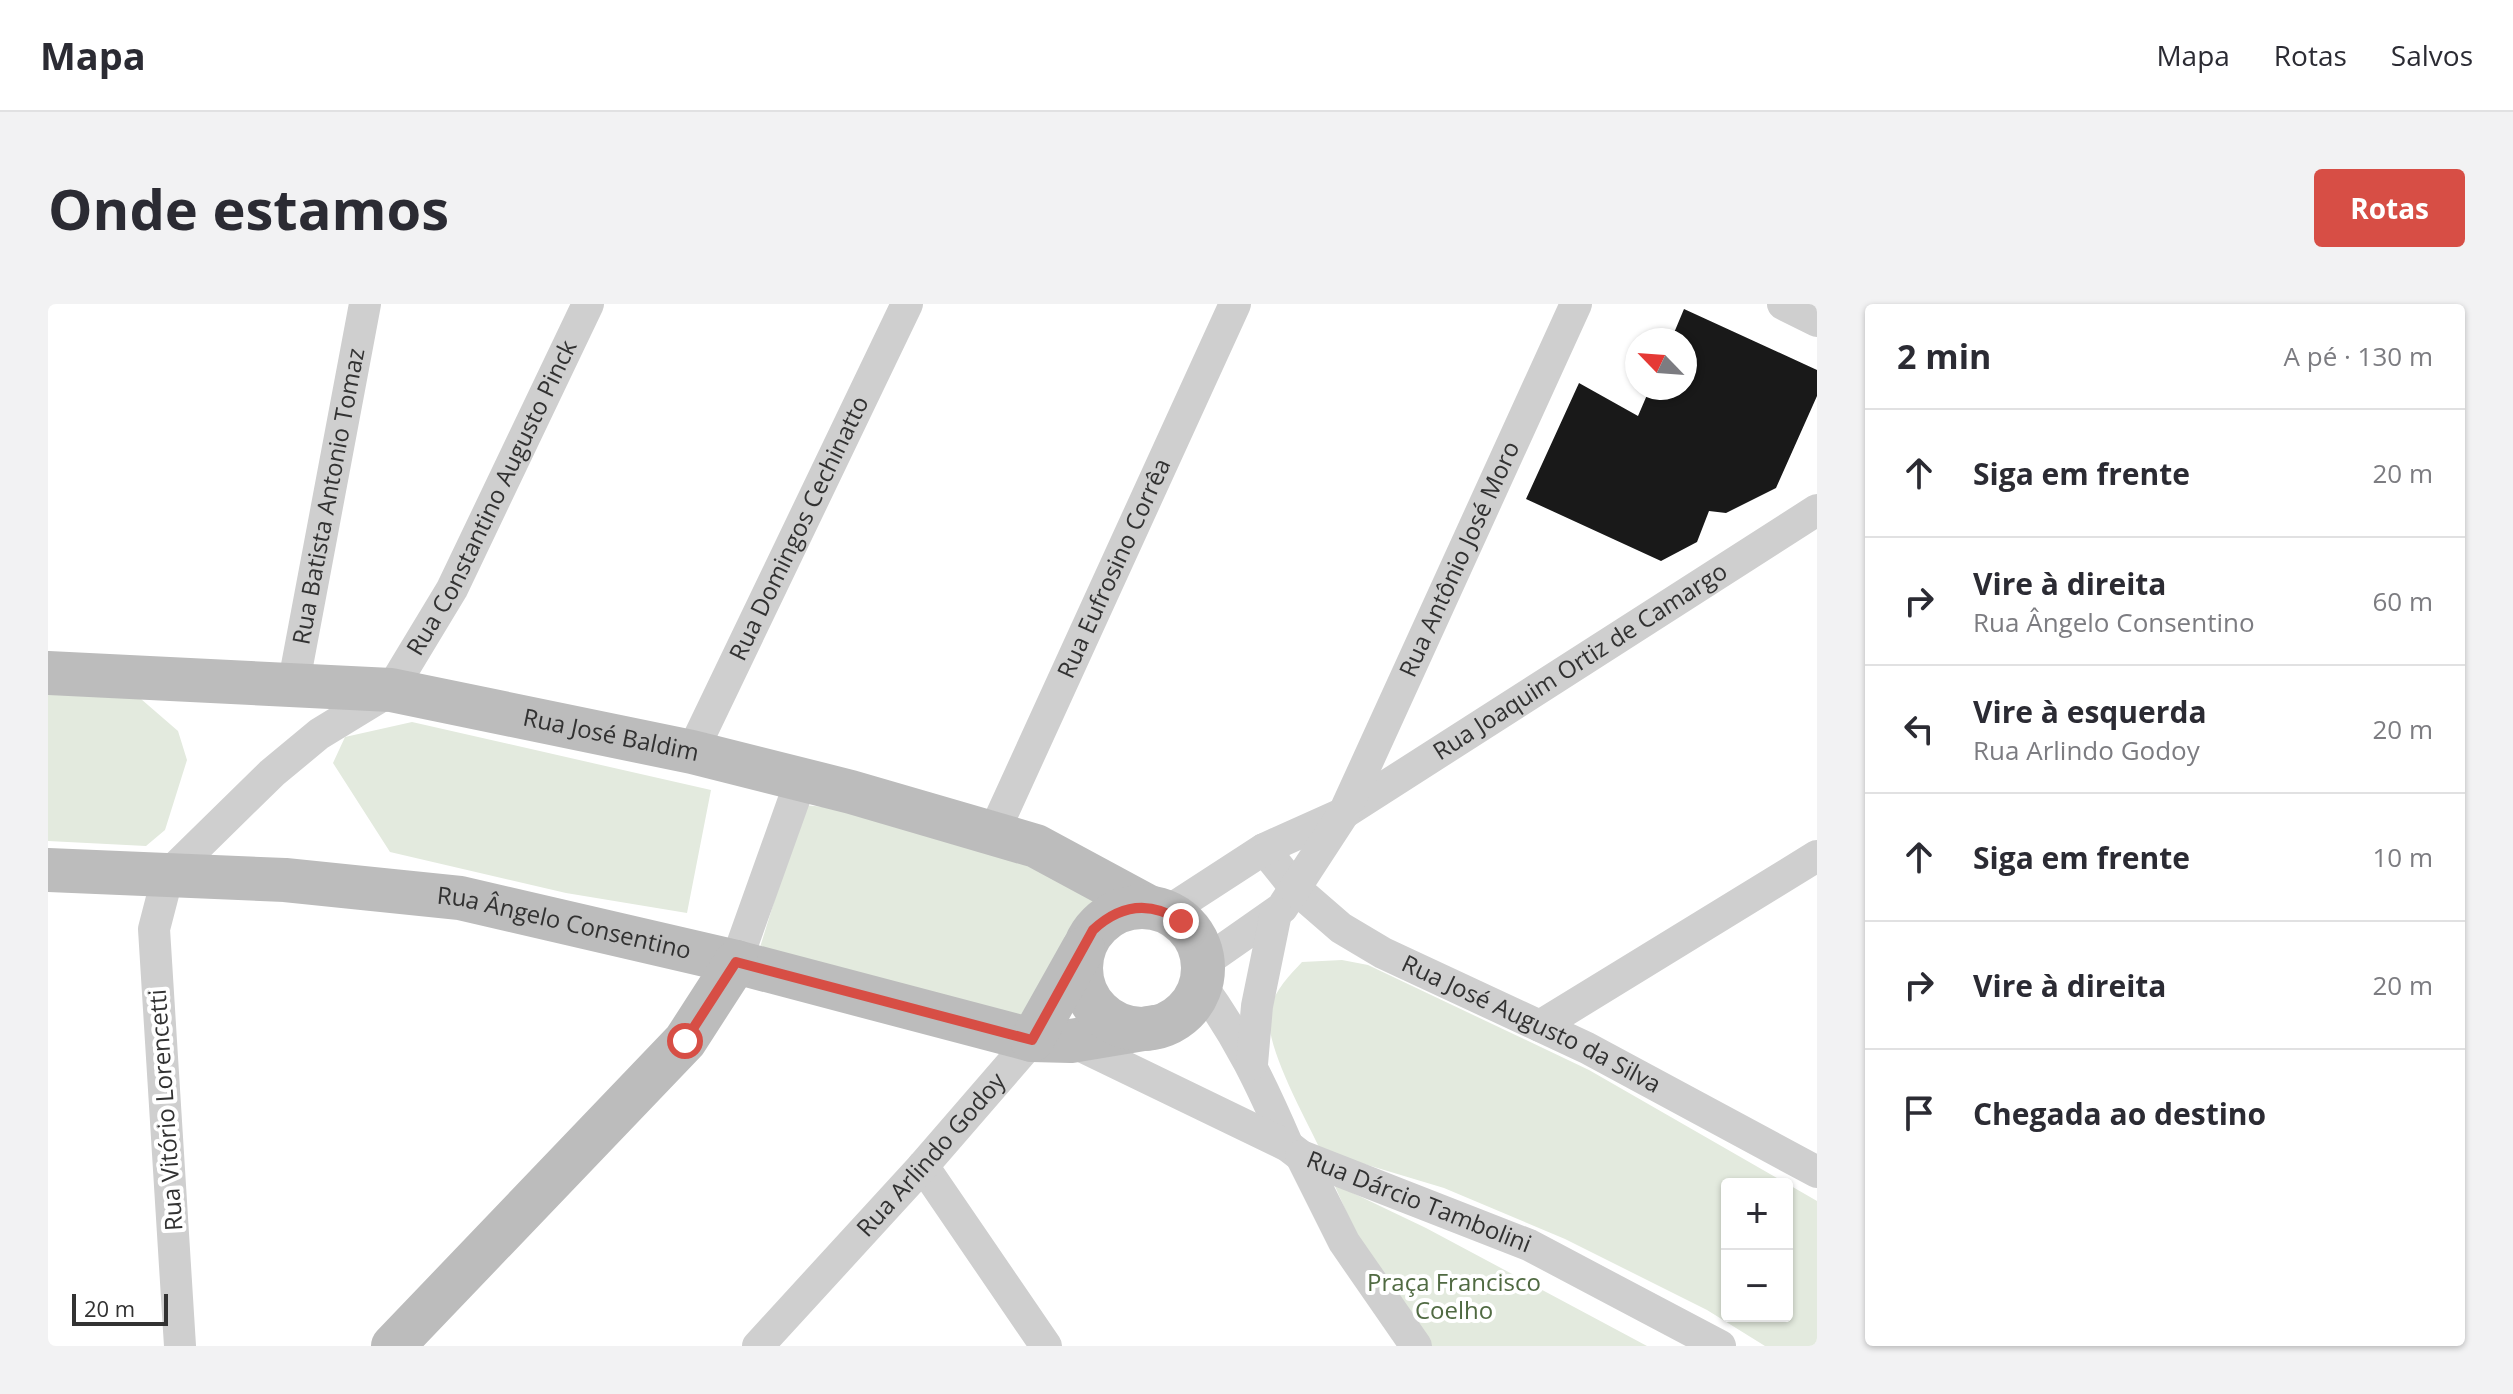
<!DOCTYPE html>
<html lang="pt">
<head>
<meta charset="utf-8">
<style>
  :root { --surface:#fff; --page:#f2f2f3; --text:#2b2b33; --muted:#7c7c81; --line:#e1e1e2; --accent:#d74e45 }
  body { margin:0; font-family:"Open Sans",sans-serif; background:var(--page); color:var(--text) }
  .controls { position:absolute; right:24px; bottom:24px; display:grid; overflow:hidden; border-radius:8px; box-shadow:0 2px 6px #0004 }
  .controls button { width:72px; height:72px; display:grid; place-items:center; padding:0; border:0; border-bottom:2px solid var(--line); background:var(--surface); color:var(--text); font:40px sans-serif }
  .compass { position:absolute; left:1577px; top:24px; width:72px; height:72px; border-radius:50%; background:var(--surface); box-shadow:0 2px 6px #0004; rotate:295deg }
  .scale { position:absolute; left:24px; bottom:20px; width:96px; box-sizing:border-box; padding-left:8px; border:4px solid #323232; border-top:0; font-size:22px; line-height:28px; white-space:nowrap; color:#323232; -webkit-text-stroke:6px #fff; paint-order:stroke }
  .stop { position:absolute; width:24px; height:24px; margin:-18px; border:6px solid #d74e45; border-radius:50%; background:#fff }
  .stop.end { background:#d74e45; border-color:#fff; box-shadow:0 2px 8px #0008 }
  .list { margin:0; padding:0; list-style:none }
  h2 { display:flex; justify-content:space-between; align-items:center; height:104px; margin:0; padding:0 32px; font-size:34px }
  h2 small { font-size:26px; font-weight:400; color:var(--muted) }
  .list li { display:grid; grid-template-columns:52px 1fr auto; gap:24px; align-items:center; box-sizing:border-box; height:128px; padding:0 32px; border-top:2px solid var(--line) }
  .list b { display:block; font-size:30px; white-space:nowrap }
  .list p { margin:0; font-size:26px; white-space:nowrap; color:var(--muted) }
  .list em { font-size:26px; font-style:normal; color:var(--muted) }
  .icon { flex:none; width:44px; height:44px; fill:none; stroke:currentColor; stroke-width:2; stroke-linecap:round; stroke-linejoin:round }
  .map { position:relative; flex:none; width:1769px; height:1042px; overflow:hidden; border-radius:8px }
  header { display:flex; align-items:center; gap:48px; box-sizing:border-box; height:112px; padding:0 40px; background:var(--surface); border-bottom:2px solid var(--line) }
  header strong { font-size:38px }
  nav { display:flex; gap:44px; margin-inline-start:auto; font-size:28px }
  .intro { display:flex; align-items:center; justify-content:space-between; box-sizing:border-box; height:192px; padding:0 48px }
  h1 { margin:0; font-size:56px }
  .button { padding:20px 36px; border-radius:8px; background:var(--accent); color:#fff; font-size:28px; font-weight:700 }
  main { display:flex; gap:48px; padding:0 48px }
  aside { flex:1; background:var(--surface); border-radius:8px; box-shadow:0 2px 6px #0004 }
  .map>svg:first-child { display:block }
</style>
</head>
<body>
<header>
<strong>Mapa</strong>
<nav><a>Mapa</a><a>Rotas</a><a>Salvos</a></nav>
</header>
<div class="intro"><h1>Onde estamos</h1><a class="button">Rotas</a></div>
<main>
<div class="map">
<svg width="1769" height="1042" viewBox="0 0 1769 1042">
  <rect width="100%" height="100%" fill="#fff"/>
  <path fill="#e3eade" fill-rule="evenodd" d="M 0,380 L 93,395 L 130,427 L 139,456 L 117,526 L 98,542 L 0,537 Z
    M 364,418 L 663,486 L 639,609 L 518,589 L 342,548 L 285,459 L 297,433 Z
    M 756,501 C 853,510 965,548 1052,591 L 1045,614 L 1034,627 L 984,728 L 709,653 Z
    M 1294,656 L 1320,661 L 1541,766 L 1769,897 L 1769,1042 L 1717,1042 L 1659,1006 L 1517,935 L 1396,884 L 1273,847 C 1258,815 1218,745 1221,711 C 1223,690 1241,672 1254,658 ZM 1679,880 L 1739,880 L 1739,1012 L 1679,1012 Z
    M 1286,880 L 1378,924 L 1599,1042 L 1379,1042 L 1316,948 Z"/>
  <path fill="#191919" d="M 1636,5 L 1769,66 L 1769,92 L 1728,184 L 1678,209 L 1661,207 L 1649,238 L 1613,257 L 1478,195 L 1531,79 L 1590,112 L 1602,84 L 1637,84 L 1637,36 L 1623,36 Z"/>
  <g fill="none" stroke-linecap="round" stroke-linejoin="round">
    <g stroke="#cfcfcf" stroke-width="32">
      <path d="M 1735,0 L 1769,17"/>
      <path id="s1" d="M 245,383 L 317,0"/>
      <path id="s2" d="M 644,448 L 859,0"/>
      <path id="s3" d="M 945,530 L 1187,0"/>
      <path id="s4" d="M 1216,545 L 1248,585 L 1293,624 L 1335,649 L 1539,744 L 1769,868"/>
      <path id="s5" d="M 1119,608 L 1216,545 L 1296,509 L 1769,206"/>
      <path d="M 688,658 L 753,476"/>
      <path id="s6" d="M 1154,660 L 1234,604 L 1296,509 L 1528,0"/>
      <path d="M 1152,680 C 1191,733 1214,782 1240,842"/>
      <path d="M 1492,722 L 1769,552"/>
      <path id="s7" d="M 1023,737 L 1240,842 L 1253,852 L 1481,941 L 1672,1042"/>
      <path d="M 1204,760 L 1209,702 L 1228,609"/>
      <path d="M 1253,852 L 1296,938 L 1368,1042"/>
      <path d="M 875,862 L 998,1042"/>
      <path id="s8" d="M 132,1042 L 106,625 L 120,571 L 224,469 L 271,430 L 343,386 L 404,285 L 540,0"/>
      <path id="s9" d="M 710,1042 L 875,862 L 984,736"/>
    </g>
    <g stroke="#bcbcbc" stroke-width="44">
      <path id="s10" d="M 0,369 L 343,386 L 644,448 L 803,488 L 988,542 L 1101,603"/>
      <path id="s11" d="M 0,566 L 237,576 L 412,594 L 688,658 L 984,736 L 1023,737 L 1107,723"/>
      <circle cx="1094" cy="664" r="61"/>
      <path d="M 984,736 L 1035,645"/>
      <path d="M 345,1042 L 637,737 L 688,658"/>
    </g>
  </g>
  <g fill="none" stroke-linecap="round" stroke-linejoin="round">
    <path stroke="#d74e45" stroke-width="10" d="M 637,737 L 688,658 L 984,736 L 1045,626 C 1072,601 1101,596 1133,617"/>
  </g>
  <g text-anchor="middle" stroke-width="8" stroke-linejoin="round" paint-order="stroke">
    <g font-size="24" fill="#323232" stroke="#fff">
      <text dy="8" stroke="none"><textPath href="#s1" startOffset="194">Rua Batista Antonio Tomaz</textPath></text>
      <text dy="8" stroke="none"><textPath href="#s8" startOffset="982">Rua Constantino Augusto Pinck</textPath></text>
      <text dy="8" stroke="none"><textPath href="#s2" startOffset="248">Rua Domingos Cechinatto</textPath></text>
      <text dy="8" stroke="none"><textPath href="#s6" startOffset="490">Rua Antônio José Moro</textPath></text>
      <text dy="8" stroke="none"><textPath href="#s3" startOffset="292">Rua Eufrosino Corrêa</textPath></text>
      <text dy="8" stroke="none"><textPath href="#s5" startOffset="484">Rua Joaquim Ortiz de Camargo</textPath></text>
      <text dy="8" stroke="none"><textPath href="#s10" startOffset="568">Rua José Baldim</textPath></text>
      <text dy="8" stroke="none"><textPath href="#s11" startOffset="520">Rua Ângelo Consentino</textPath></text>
      <text dy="8" stroke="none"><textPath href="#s4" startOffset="324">Rua José Augusto da Silva</textPath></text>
      <text transform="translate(118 806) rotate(-94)" y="8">Rua Vitório Lorencetti</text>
      <text dy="8" stroke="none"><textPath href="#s9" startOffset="258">Rua Arlindo Godoy</textPath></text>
      <text dy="8" stroke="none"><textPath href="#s7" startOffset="384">Rua Dárcio Tambolini</textPath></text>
    </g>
    <g font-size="24" fill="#506a42" stroke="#fff">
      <text x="1406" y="987">Praça Francisco<tspan x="1406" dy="28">Coelho</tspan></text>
    </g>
  </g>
</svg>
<div class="controls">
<button>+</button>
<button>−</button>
</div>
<svg class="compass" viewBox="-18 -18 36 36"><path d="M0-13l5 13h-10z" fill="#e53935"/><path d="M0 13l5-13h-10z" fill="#7c7c81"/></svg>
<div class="scale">20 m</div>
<div class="stop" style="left:637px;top:737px"></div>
<div class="stop end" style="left:1133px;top:617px"></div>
</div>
<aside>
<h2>2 min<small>A pé · 130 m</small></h2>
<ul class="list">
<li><svg class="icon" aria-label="ahead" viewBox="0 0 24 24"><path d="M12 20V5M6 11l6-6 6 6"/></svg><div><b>Siga em frente</b></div><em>20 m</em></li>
<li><svg class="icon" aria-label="right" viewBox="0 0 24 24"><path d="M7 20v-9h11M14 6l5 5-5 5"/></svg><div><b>Vire à direita</b><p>Rua Ângelo Consentino</p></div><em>60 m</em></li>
<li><svg class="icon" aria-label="left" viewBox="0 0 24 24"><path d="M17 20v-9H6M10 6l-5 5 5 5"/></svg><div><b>Vire à esquerda</b><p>Rua Arlindo Godoy</p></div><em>20 m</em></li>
<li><svg class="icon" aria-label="ahead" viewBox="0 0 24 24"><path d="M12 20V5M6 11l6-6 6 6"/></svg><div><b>Siga em frente</b></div><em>10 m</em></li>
<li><svg class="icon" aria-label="right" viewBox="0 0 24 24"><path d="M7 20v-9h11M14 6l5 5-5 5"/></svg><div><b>Vire à direita</b></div><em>20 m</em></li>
<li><svg class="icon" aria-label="arrive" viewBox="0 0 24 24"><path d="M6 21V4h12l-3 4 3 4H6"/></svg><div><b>Chegada ao destino</b></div></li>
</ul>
</aside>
</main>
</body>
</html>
